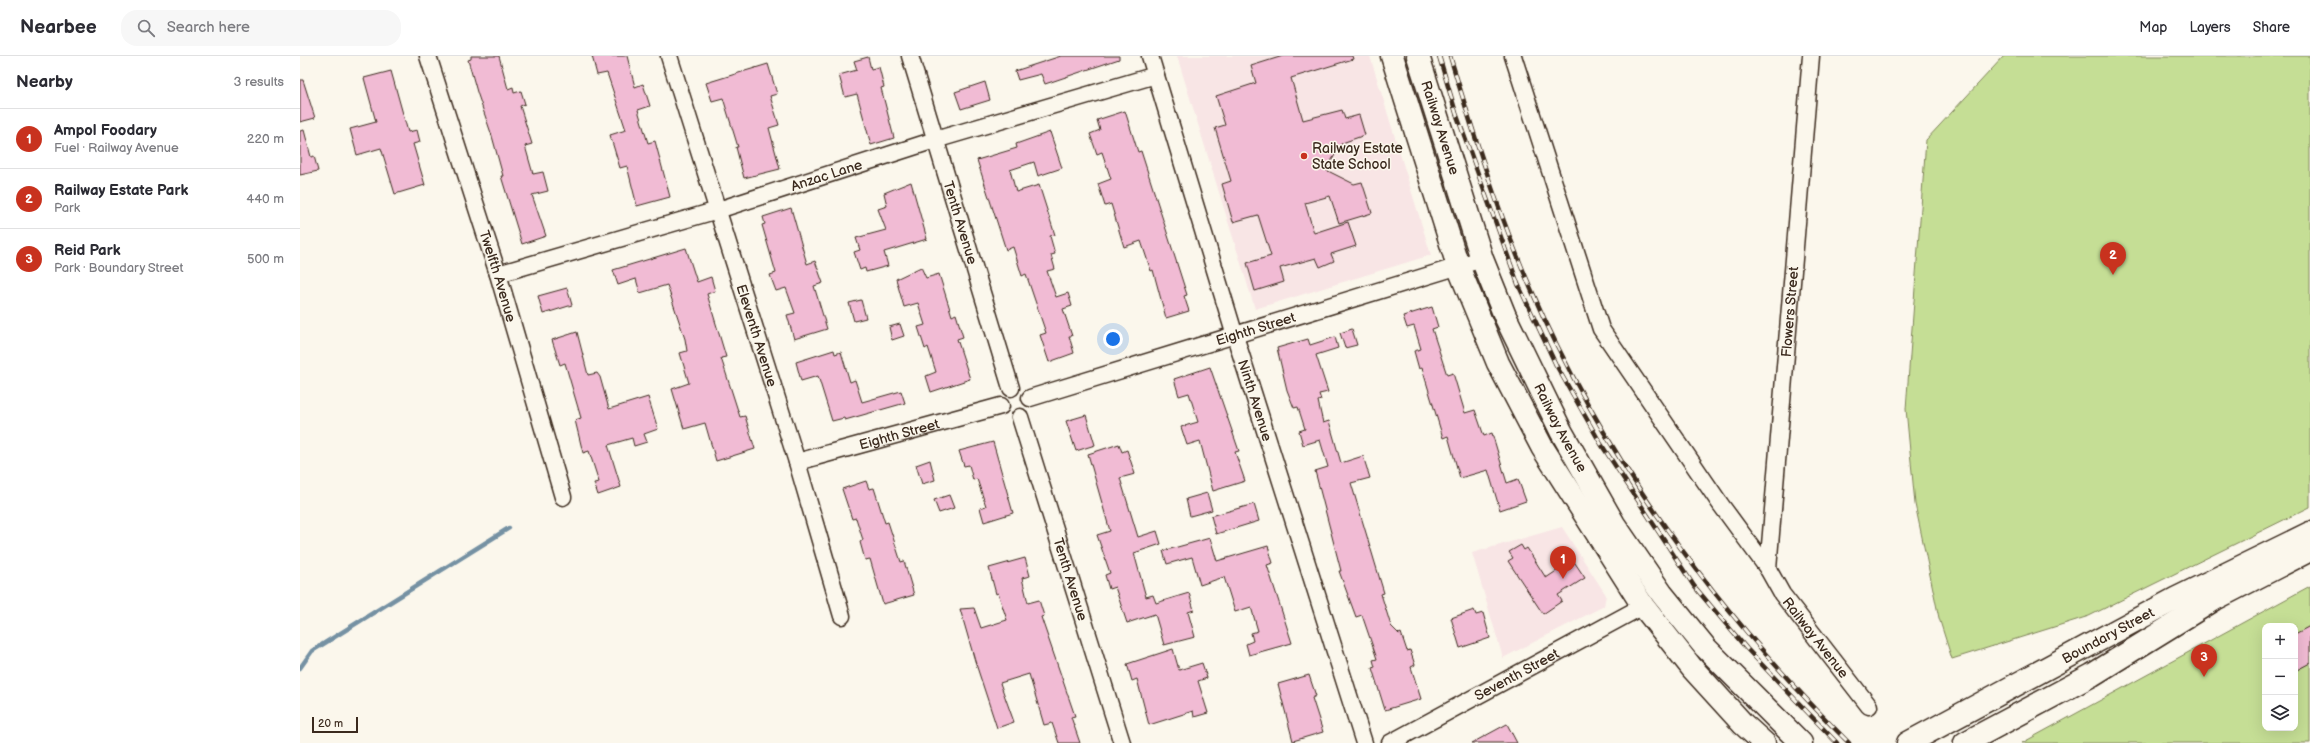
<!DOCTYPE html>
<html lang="en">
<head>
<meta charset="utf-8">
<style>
  :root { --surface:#fff; --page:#f7f7f7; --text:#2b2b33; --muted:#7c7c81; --line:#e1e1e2; --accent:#c8321e }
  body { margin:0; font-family:"Balsamiq Sans",sans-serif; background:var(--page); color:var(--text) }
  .controls { position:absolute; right:12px; bottom:12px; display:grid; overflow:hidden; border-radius:8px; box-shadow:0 4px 16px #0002 }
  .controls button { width:36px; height:36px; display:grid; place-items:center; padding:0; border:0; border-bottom:1px solid var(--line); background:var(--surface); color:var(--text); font:20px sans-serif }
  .scale { position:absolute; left:12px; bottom:10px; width:46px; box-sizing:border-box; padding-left:4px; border:2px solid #3b2a1e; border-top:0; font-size:11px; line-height:14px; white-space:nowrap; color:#3b2a1e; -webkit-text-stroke:3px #fbf7ec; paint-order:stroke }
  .you { position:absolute; left:813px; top:283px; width:14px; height:14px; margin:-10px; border:3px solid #fff; border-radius:50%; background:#1a73e8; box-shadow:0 0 0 6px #1a73e833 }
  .badge { display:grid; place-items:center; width:26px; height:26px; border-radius:50%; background:var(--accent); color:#fff; font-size:13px; font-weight:700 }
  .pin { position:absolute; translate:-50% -33px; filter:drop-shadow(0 1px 2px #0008) }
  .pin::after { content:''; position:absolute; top:21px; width:14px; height:12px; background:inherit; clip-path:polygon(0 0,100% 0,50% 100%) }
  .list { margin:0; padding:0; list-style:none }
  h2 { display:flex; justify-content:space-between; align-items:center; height:52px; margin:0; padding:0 16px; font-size:17px }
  h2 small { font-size:13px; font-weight:400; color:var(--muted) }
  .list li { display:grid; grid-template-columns:26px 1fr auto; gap:12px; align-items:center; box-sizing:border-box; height:60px; padding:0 16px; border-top:1px solid var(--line) }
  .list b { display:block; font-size:15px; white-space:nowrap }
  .list p { margin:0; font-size:13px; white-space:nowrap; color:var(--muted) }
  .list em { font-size:13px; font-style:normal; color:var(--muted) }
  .icon { flex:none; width:22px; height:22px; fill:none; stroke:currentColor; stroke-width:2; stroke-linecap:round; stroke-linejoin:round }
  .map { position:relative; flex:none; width:2010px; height:687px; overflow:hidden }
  header { display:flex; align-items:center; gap:24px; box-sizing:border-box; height:56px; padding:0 20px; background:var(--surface); border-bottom:1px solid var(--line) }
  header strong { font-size:19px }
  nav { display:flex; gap:22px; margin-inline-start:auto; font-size:14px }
  .search { width:280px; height:36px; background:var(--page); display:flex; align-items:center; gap:10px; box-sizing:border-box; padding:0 14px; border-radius:16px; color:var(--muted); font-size:15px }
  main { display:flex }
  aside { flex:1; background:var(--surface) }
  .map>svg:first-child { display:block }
</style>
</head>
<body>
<header>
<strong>Nearbee</strong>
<div class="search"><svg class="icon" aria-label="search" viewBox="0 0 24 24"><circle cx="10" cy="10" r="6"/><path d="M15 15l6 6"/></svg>Search here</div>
<nav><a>Map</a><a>Layers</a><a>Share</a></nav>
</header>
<main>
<aside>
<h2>Nearby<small>3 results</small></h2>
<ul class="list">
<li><span class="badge">1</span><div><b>Ampol Foodary</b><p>Fuel · Railway Avenue</p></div><em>220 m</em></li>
<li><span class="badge">2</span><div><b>Railway Estate Park</b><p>Park</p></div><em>440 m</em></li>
<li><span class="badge">3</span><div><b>Reid Park</b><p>Park · Boundary Street</p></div><em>500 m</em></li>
</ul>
</aside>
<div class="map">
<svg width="2010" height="687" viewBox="0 0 2010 687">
  <rect width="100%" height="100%" fill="#fbf7ec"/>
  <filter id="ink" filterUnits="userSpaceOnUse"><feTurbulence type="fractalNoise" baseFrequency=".025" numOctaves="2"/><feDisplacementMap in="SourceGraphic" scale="8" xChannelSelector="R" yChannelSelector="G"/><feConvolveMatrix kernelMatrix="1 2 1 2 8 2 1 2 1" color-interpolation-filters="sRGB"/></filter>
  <g filter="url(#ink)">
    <path fill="#f8e5e5" d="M 877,0 L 1070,0 L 1131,199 L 955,253 Z
      M 1262,471 L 1306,539 L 1304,550 L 1203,602 L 1172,497 Z"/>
    <path fill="#c5de95" stroke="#80845a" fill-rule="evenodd" d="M 1704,0 L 2010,0 L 2010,451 L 1789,560 L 1652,603 L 1639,562 L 1615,448 L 1606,353 L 1626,84 Z
      M 2010,530 L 2010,687 L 1722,687 ZM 1965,570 L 1995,570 L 1995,672 L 1965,672 Z"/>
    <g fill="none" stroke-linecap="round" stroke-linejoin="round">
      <path stroke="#7491a3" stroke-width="4.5" d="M 0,612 L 12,595 L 209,472"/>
    </g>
    <path fill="#f1bbd4" stroke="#3b2a1e" d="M 171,0 L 199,0 L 208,33 L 213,31 L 214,37 L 221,35 L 225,48 L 220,50 L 232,88 L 225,90 L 233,118 L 243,116 L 248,135 L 232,139 L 246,180 L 222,188 L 201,120 L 203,120 L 192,80 L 177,36 L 168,4 L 171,3 Z
      M 292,0 L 327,0 L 335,31 L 343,28 L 350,50 L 338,54 L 348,87 L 355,85 L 370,141 L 337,150 L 327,110 L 320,112 L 310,79 L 326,74 L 307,17 L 297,19 Z
      M 761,0 L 819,0 L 819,3 L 745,28 L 741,18 L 718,24 L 715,15 Z
      M 983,0 L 1052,0 L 1053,3 L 991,22 L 1003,64 L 1042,54 L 1045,63 L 1059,59 L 1065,79 L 1042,87 L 1026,114 L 1054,128 L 1062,126 L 1072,157 L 1039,167 L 1030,140 L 1005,147 L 1014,177 L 1048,166 L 1056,190 L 1031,198 L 1034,205 L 1020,211 L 1016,202 L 980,212 L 984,226 L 955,235 L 947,207 L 971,200 L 958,159 L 933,166 L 922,128 L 931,125 L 915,72 L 925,69 L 916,40 L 956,27 L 951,10 Z
      M 568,1 L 571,13 L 579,11 L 584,31 L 581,32 L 594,82 L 571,89 L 557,38 L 545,41 L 539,19 L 557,14 L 554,5 Z
      M 468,8 L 477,38 L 470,40 L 479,69 L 469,72 L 480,113 L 444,122 L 436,91 L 438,91 L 423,42 L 412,45 L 406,27 Z
      M 91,15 L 108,76 L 117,74 L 120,86 L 113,88 L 125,129 L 95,138 L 81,92 L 57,99 L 50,73 L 76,66 L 64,22 Z
      M 0,24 L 3,24 L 15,62 L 0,66 Z
      M 685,26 L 690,44 L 661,53 L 655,36 Z
      M 825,55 L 838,96 L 841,95 L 887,239 L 884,240 L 889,255 L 866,262 L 853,214 L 851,215 L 841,185 L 824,191 L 811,148 L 805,150 L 798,128 L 811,123 L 802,96 L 797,98 L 790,78 L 800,74 L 797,64 Z
      M 4,74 L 11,101 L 14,100 L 18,115 L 0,119 L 0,75 Z
      M 750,76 L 762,112 L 738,120 L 734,106 L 710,114 L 716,136 L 739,129 L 755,179 L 750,180 L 755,198 L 751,199 L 755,213 L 747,215 L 756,241 L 768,237 L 772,250 L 763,253 L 772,280 L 769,280 L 774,297 L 749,306 L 740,279 L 746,277 L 726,218 L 722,220 L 713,191 L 706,194 L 677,104 L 717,92 L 716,88 Z
      M 611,126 L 627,183 L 584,196 L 588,210 L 566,216 L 565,212 L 560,214 L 554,196 L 560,194 L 556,182 L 586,174 L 578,153 L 587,150 L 584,137 Z
      M 491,152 L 507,208 L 515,205 L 523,227 L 514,230 L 527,273 L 494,283 L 487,259 L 495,257 L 486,232 L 476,235 L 470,219 L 476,217 L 462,169 L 465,168 L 463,161 Z
      M 386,192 L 397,226 L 411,221 L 415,235 L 407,238 L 426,301 L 421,302 L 440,361 L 445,360 L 455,393 L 416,405 L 405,367 L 384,373 L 372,333 L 389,327 L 380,297 L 387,295 L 385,283 L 367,229 L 340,237 L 336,223 L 318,229 L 313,214 Z
      M 621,211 L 626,222 L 639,218 L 652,260 L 656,258 L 663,281 L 657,283 L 670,323 L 631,336 L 626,320 L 636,316 L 628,291 L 625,293 L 618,271 L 625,269 L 618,247 L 604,251 L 596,223 Z
      M 267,232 L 272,249 L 243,258 L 238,240 Z
      M 561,244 L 566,262 L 554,265 L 549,247 Z
      M 1132,251 L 1138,271 L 1132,273 L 1147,319 L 1153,317 L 1165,357 L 1175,354 L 1184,380 L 1192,377 L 1207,427 L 1218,423 L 1226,445 L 1200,454 L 1188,414 L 1160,422 L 1148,380 L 1143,382 L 1122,312 L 1119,313 L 1114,295 L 1121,293 L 1114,270 L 1107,272 L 1103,260 Z
      M 600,268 L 604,280 L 592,284 L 589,271 Z
      M 1052,273 L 1057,289 L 1045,292 L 1040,277 Z
      M 277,276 L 288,319 L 297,317 L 300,321 L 309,353 L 348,341 L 358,373 L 344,378 L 347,386 L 334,390 L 332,382 L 308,389 L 321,431 L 298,439 L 294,427 L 299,426 L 289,395 L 283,397 L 275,364 L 281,362 L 265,307 L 260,309 L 252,284 Z
      M 1035,281 L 1038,292 L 1016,299 L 1028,336 L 1019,338 L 1021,344 L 1018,345 L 1023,367 L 1029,365 L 1041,407 L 1063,400 L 1070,422 L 1051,427 L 1084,537 L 1081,538 L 1091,570 L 1099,578 L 1101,577 L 1107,595 L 1110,594 L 1115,609 L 1111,611 L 1121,643 L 1085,654 L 1072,612 L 1075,611 L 1073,604 L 1077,603 L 1062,559 L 1056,561 L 1039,515 L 1041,515 L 1015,415 L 1028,411 L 1020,384 L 1003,389 L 999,375 L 1005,373 L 998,351 L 994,352 L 987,334 L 977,292 L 1008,283 L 1010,289 Z
      M 534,294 L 535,298 L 541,296 L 550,326 L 555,324 L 562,346 L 601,335 L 605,347 L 545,364 L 544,362 L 532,365 L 518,320 L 501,325 L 496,306 Z
      M 910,311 L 939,395 L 935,396 L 945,425 L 913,435 L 900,385 L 887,389 L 881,371 L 898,366 L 889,337 L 879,340 L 874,323 Z
      M 786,359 L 795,389 L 776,395 L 766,365 Z
      M 693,386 L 713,457 L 684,466 L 680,452 L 686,450 L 677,423 L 673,424 L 669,409 L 664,410 L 659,395 Z
      M 819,388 L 822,396 L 827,394 L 835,418 L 820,422 L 838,481 L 857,475 L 861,488 L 834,497 L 846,541 L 853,539 L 856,547 L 889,537 L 894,554 L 888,556 L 895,581 L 864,589 L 855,558 L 827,567 L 815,531 L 809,533 L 805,519 L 810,517 L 797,479 L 810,475 L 788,398 Z
      M 630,404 L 635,424 L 622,428 L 616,409 Z
      M 566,425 L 569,433 L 574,432 L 585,467 L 588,466 L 601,506 L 604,505 L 614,539 L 583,548 L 570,503 L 565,504 L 560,486 L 563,484 L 556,462 L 552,463 L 542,433 Z
      M 907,437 L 912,454 L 890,460 L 886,443 Z
      M 649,439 L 654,452 L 639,457 L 634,444 Z
      M 954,448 L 959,465 L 916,478 L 911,460 Z
      M 910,482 L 917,505 L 968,490 L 973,507 L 967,509 L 992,587 L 949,599 L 946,588 L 953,585 L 951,577 L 958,575 L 951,551 L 935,556 L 924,521 L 900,529 L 892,501 L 867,508 L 863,495 Z
      M 1221,489 L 1224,494 L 1227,492 L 1246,522 L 1273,504 L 1285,522 L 1258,539 L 1262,545 L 1243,558 L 1208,505 L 1213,502 L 1209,496 Z
      M 725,502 L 730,520 L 722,522 L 728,547 L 739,544 L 744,560 L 741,561 L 775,660 L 771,661 L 780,687 L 759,687 L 752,667 L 744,669 L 729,618 L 700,627 L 714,666 L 697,672 L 675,605 L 660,553 L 674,552 L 681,572 L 707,564 L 698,537 L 696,538 L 689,512 Z
      M 1174,554 L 1176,559 L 1183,557 L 1190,582 L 1160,592 L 1151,562 Z
      M 2010,570 L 2010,607 L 1995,615 L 1995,578 Z
      M 873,593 L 879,614 L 902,607 L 907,622 L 898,625 L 908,657 L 894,661 L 893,655 L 849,669 L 837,623 L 832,625 L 827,608 Z
      M 1009,619 L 1016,640 L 1012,642 L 1023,676 L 993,685 L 978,628 Z
      M 1207,668 L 1217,687 L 1172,687 Z"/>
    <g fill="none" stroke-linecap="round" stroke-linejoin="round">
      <g stroke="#3b2a1e" stroke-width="19">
        <g id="minor">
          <path id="s1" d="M 128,0 L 198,218 L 263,441"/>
          <path id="s2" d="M 369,0 L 497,406 L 542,560"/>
          <path id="s3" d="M 610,0 L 711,332"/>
          <path id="s4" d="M 850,0 L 935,280 L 1064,687"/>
          <path id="s5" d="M 1213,0 L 1301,273 L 1421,449 L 1468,513 L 1482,538 L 1569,650"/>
          <path id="s6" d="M 198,218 L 418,154 L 635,84 L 856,19"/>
          <path id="s7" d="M 730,342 L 1182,203"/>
          <path id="s8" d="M 720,361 L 822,687"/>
          <path id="s9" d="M 497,406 L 701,350"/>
          <path id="s10" d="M 1468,513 L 1511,0"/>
          <path id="s11" d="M 1090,687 L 1343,550"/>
        </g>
      </g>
      <g stroke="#3b2a1e" stroke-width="25">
        <g id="secondary">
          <path d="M 1092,0 L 1158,210 L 1198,307 L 1242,391 L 1343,550 L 1392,612 L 1443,668 L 1464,687"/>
          <path id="s12" d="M 1118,0 L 1182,203 L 1205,260 L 1261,375 L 1314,468 L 1362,538 L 1405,591 L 1501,687"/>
          <path id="s13" d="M 1608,687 L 1875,543 L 2010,477"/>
          <path d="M 1665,687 L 1792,619 L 1915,543 L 2010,494"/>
        </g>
      </g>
      <use href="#minor" stroke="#fbf7ec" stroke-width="16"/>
      <use href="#secondary" stroke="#fbf7ec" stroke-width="22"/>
      <g stroke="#3b2a1e" stroke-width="4.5">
        <path id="rail" d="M 1139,0 L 1156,57 L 1218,228 L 1256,309 L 1301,388 L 1394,530 L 1447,593 L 1537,687
          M 1150,0 C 1174,79 1198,157 1231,233 C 1305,405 1417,555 1549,687"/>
      </g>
      <use href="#rail" stroke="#fbf7ec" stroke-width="3" stroke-dasharray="9" stroke-linecap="butt"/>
    </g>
  </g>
  <circle fill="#c8321e" stroke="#fbf7ec" stroke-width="1.5" cx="1004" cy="100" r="4"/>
  <g text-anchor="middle" stroke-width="3" stroke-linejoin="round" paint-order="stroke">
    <g font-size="14" fill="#3b2a1e" stroke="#fbf7ec">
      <text dy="5" stroke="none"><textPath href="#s12" startOffset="75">Railway Avenue</textPath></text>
      <text dy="5" stroke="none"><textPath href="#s6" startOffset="343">Anzac Lane</textPath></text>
      <text dy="5" stroke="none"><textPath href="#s3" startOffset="174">Tenth Avenue</textPath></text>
      <text dy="5" stroke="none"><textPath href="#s1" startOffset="231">Twelfth Avenue</textPath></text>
      <text dy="5" stroke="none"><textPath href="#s10" startOffset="258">Flowers Street</textPath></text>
      <text dy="5" stroke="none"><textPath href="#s7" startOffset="236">Eighth Street</textPath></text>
      <text dy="5" stroke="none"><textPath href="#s2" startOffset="293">Eleventh Avenue</textPath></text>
      <text dy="5" stroke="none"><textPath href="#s4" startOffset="360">Ninth Avenue</textPath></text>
      <text dy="5" stroke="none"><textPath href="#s12" startOffset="399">Railway Avenue</textPath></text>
      <text dy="5" stroke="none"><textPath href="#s9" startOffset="106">Eighth Street</textPath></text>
      <text dy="5" stroke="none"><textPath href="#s8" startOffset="170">Tenth Avenue</textPath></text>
      <text dy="5" stroke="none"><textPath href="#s13" startOffset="227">Boundary Street</textPath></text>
      <text dy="5" stroke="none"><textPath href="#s5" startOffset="663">Railway Avenue</textPath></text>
      <text dy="5" stroke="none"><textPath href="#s11" startOffset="144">Seventh Street</textPath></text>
    </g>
    <g font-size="14" fill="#3b2a1e" stroke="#fbf7ec" text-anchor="start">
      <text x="1012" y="97">Railway Estate<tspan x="1012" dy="16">State School</tspan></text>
    </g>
  </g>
</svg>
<div class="controls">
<button>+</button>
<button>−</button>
<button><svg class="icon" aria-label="layers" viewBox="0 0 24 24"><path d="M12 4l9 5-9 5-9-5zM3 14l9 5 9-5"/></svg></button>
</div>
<div class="scale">20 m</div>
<div class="you"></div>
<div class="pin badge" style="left:1263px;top:523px">1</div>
<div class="pin badge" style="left:1813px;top:219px">2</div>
<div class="pin badge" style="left:1904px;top:621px">3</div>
</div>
</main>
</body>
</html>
